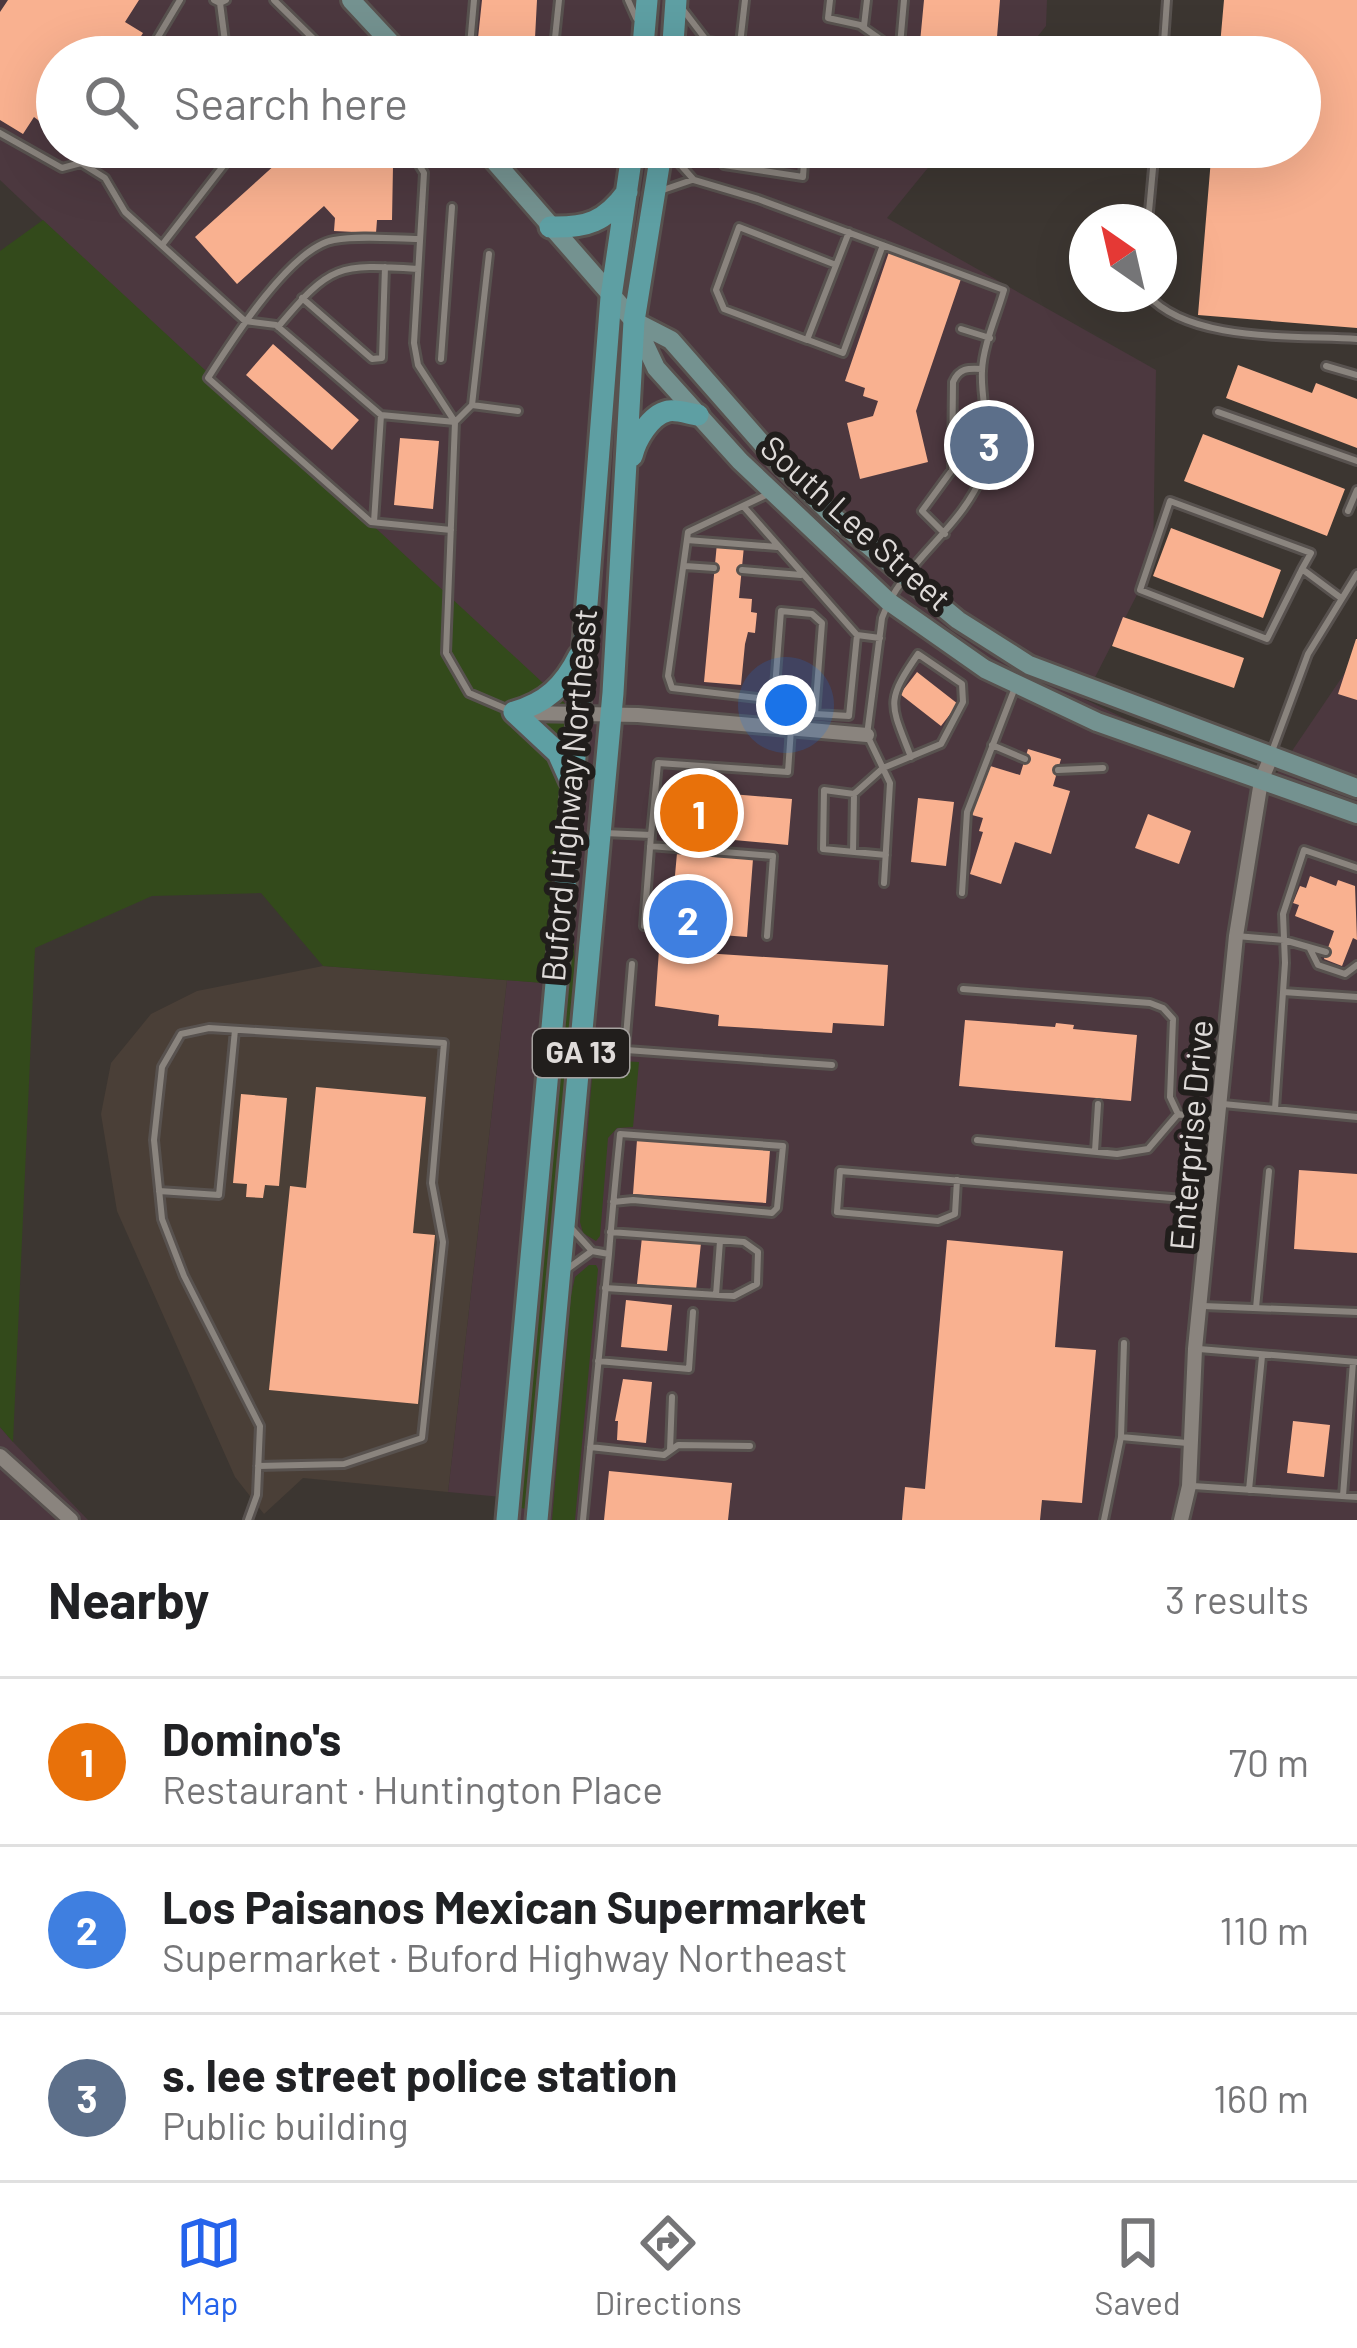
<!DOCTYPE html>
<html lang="en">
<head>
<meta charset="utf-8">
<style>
  :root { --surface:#fff; --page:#f2f2f2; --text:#202124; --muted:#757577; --line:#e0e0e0; --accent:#2563eb }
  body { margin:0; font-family:Barlow,sans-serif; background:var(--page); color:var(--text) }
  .compass { position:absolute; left:1069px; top:204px; width:108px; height:108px; border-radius:50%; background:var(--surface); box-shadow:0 12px 48px #0002; rotate:326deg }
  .you { position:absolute; left:786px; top:705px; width:42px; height:42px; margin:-30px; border:9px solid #fff; border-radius:50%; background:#1a73e8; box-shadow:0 0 0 18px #1a73e833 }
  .badge { display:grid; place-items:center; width:78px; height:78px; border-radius:50%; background:var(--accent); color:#fff; font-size:39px; font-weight:700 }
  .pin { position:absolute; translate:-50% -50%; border:6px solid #fff; box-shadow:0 3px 12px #0006 }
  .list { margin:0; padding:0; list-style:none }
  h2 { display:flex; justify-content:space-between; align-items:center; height:156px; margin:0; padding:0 48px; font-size:51px }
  h2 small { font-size:39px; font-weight:400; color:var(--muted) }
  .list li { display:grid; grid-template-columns:78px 1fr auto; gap:36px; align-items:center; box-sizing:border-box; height:168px; padding:0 48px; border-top:3px solid var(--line) }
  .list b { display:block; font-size:45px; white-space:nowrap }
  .list p { margin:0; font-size:39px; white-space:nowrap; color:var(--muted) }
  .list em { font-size:39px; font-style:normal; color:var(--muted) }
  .icon { flex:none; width:66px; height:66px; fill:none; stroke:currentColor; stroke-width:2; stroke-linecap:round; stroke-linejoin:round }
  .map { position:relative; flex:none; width:1357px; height:1520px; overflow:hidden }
  .search { position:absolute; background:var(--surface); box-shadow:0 12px 48px #0002; left:36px; right:36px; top:36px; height:132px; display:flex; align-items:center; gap:30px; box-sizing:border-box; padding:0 42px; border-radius:66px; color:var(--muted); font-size:45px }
  .sheet { height:660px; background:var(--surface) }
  nav { display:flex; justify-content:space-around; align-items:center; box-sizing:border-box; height:168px; border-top:3px solid var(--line); background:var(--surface); font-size:33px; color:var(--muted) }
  nav a { display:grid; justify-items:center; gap:6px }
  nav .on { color:var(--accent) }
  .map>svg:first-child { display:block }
</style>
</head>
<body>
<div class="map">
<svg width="1357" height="1520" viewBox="0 0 1357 1520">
  <rect width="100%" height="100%" fill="#3c3631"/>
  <path fill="#4c383f" d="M 0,0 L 1047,0 L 1046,26 L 1021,57 L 57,57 L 57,147 L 945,147 L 887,218 L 1156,370 L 1153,563 L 1084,699 L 1207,758 L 1275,776 L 1357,655 L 1357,1520 L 513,1520 L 513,1498 L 448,1492 L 507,980 L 556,984 L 186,356 L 0,180 Z
    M 0,1427 L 13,1442 L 88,1520 L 0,1520 Z"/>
  <path fill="#4a3f37" d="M 323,966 L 507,980 L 448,1492 L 303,1478 L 264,1514 L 235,1477 L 117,1211 L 101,1114 L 111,1063 L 151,1014 L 197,991 Z"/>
  <path fill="#334a1b" d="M 43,220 L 583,720 L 557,984 L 323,966 L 261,893 L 152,896 L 35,948 L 13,1442 L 0,1427 L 0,251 Z
    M 568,943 L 574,944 L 575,975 L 527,1509 L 521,1508 L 520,1470 Z
    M 601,1060 L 639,1062 L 633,1127 L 617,1128 L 608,1138 L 600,1236 L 596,1241 L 583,1233 L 580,1222 L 593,1066 Z
    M 589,1265 L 596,1265 L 598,1269 L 575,1520 L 552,1520 L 571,1296 L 575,1277 Z"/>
  <path fill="#f9b190" d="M 8,0 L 139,0 L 125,22 L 143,33 L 128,57 L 112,47 L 106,57 L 57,57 L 57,100 L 42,123 L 34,117 L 23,134 L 0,120 L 0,12 Z
    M 482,0 L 537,0 L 534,57 L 476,57 Z
    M 924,0 L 1000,0 L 996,49 L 920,42 Z
    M 1224,0 L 1357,0 L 1357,328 L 1198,315 L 1212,147 L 1300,147 L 1300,57 L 1219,57 Z
    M 283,147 L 376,147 L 393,166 L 392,220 L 377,220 L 376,233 L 334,231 L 335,218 L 324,206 L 237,284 L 195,237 L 288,153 Z
    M 728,147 L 784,147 L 782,162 L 727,156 Z
    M 889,252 L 962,276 L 916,411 L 928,462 L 860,479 L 847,423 L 873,416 L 878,401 L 863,396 L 865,388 L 845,381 Z
    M 273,344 L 359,420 L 332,450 L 246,375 Z
    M 1238,365 L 1312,393 L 1316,383 L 1357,399 L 1357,448 L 1226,398 Z
    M 1203,434 L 1345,489 L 1327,536 L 1184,481 Z
    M 400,438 L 439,441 L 433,509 L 394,505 Z
    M 1171,528 L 1281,570 L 1263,618 L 1153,576 Z
    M 717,543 L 744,546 L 739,598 L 752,599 L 751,612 L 757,613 L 755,633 L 748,632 L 745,644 L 741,685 L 704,682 Z
    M 1123,617 L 1244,658 L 1234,688 L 1112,646 Z
    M 1356,639 L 1357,639 L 1357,700 L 1338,694 Z
    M 917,672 L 958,704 L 941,726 L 900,694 Z
    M 1028,749 L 1061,759 L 1053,786 L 1070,791 L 1051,854 L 1015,842 L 1001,884 L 970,874 L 983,832 L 979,831 L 983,818 L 972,815 L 987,765 L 1020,775 Z
    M 683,790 L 792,799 L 788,845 L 679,835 Z
    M 918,798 L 954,802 L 946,866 L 911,862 Z
    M 1148,814 L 1191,831 L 1179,864 L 1135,848 Z
    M 677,853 L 753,859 L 747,937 L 670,931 Z
    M 1310,876 L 1336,886 L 1338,880 L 1355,886 L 1357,940 L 1353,938 L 1342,966 L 1324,959 L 1334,931 L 1295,916 L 1299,905 L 1293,903 L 1300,886 L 1306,888 Z
    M 659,950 L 888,965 L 884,1026 L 833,1023 L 832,1033 L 718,1026 L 719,1015 L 655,1006 Z
    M 965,1020 L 1055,1027 L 1056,1023 L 1074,1025 L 1073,1029 L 1137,1035 L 1131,1101 L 959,1086 Z
    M 316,1087 L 426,1097 L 413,1233 L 435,1235 L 418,1404 L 269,1390 L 290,1186 L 306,1188 Z
    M 241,1094 L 287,1098 L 279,1186 L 265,1185 L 263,1198 L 246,1197 L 247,1184 L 233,1183 Z
    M 637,1140 L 770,1150 L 766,1203 L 633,1194 Z
    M 1299,1170 L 1357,1174 L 1357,1253 L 1294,1249 Z
    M 642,1237 L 701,1243 L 696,1290 L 637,1284 Z
    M 947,1240 L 1063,1251 L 1055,1347 L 1096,1350 L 1082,1503 L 1042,1500 L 1040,1520 L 902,1520 L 905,1487 L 925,1489 Z
    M 626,1300 L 672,1305 L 667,1351 L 621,1347 Z
    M 623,1379 L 652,1382 L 646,1443 L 617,1440 L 618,1421 L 615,1421 Z
    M 1293,1421 L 1330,1425 L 1324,1477 L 1287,1473 Z
    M 609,1471 L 732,1483 L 728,1520 L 604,1520 Z"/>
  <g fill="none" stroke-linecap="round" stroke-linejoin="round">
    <g stroke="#58524f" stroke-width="12">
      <path id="lane" d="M 214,0 L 220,3 L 226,0
        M 274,0 L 332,57
        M 628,0 L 636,18
        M 830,0 L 828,18 L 860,25 L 900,53
        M 220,3 L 227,57
        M 684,11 L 707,41
        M 864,26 L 867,0
        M 740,44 L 745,0
        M 146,57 L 180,0
        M 469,57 L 474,0
        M 553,57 L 559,0
        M 684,57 L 707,41 L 843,57
        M 899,57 L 904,0
        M 1163,57 L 1167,0
        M 0,133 L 62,168 L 81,163 L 105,178 L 125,212 L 245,321 L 276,325 L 381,415 L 455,422 L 472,405 L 489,254
        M 408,147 L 424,173 L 414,343 L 418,365 L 455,422 L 446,653 L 469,693 L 511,711
        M 725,147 L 724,165 L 803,177 L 805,147
        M 669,152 L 694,180 L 758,199 L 1004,290 C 997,315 983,345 982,371 C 980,404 995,441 983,473 C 961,530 902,562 882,618 L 867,735 L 890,783 L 884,883
        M 81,163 L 91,147
        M 660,191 L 692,180
        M 1148,222 L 1155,147
        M 420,239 C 393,239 361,235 334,240 C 291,247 231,342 208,378 L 371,522 L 451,530
        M 162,245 L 234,152 L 233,147
        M 836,265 L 739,227 L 716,290 L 724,309 L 807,340 L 849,232
        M 1147,294 C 1189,343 1296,335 1357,339
        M 302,298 L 372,359 L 382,358 L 385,267
        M 278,327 C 331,264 337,264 418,269
        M 961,329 L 990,338
        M 808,340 L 843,353 L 883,245
        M 441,359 L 452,207
        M 1326,366 L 1357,375
        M 472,405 L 518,411
        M 1218,412 L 1357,461
        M 744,507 L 857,635 L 849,716 L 815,714 L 822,623 L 812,614 L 781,611 L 774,700 L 672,688 L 668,676 L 688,532 L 768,494
        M 1348,511 L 1357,490
        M 374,522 L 381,415
        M 945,534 L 922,511 L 952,470 L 953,382 C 959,368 968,368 982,369
        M 687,540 L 777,547
        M 685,566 L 714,568
        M 1302,569 L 1311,553 L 1170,501 L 1140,590 L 1267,639 L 1302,569 L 1341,598
        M 742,570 L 801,575
        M 857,635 L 880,638
        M 774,700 L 780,710 L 815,714
        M 992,745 L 1025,759
        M 1271,754 L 1308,654 L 1357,574
        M 1058,770 L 1103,768
        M 854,794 L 883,768 L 941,744 L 963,702 L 962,684 L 918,654 C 885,702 890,703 911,757
        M 604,833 L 651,835 L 658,763 L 788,772 L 791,729
        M 650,846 L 773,856 L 767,936
        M 853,852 L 854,794 L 824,790 L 823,849 L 886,855
        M 962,893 L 967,812 L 1014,690
        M 644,926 L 651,835
        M 1236,936 L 1284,940 L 1326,952
        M 1310,949 L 1318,965 L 1345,974 L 1357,965
        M 963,989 L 1150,1003 L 1163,1008 L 1173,1019 L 1170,1097 L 1178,1114 L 1215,1120
        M 1283,992 L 1357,997
        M 585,1047 L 832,1065
        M 625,1049 L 632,964
        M 1223,1104 L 1357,1117
        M 1275,1109 L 1285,963 L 1283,914 L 1304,850 L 1357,868
        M 977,1140 L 1117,1154 L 1148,1149 L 1178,1114
        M 1095,1151 L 1098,1104
        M 957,1180 L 955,1214 L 938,1221 L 837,1212 L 840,1171 L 1208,1201
        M 159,1191 L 219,1195 L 235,1030
        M 572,1229 L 592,1251 L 609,1254 L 583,1520
        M 609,1254 C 612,1214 616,1174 620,1134 L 783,1146 L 777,1208 L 772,1213 L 633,1200 L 613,1202
        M 566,1270 L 592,1251
        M 605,1288 L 734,1296 L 757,1284 L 758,1252 L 744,1242 L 610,1232
        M 716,1295 L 720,1241
        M 1203,1306 L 1357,1312
        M 1256,1308 L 1269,1171
        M 1124,1343 L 1121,1437 L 1187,1443
        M 1199,1349 L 1357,1362
        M 598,1361 L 689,1369 L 693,1312
        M 590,1447 L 664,1455 L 678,1445 L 750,1446
        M 670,1450 L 672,1397
        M 1193,1486 L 1357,1497
        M 1249,1490 L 1262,1356
        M 1343,1496 L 1353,1362
        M 248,1520 L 257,1495 L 260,1426 L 184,1276 L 162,1219 L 154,1140 L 162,1067 L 181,1034 L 209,1028 L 444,1043 L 432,1183 L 443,1242 L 422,1438 L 344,1464 L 258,1466
        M 1104,1520 L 1121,1437"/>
    </g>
    <g stroke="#58524f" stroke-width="20">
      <path id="street" d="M 525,713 L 638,715 L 867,735
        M 0,1456 L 71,1520
        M 1181,1520 L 1189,1486 L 1195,1349 L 1236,936 L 1261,781 L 1271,757"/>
    </g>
    <g stroke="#58524f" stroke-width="24">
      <path id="secondary" d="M 351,0 L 404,57
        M 482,147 L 634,321 L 656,368 L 740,461 L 888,601 L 985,669 L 1097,722 L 1357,814
        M 634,321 L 671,340 L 779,463 L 833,516 L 958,620 L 1029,665 L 1357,788"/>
    </g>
    <g stroke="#58524f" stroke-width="27">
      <path id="primary" d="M 642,57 L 647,0
        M 672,57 L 676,0
        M 550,227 C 587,228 605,222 627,192
        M 632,456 C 636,440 650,415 668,411 C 676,409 690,414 698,415
        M 514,712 C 546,703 564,686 579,656
        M 514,712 L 558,753 L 570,780
        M 507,1520 L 565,885 L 611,297 L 633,147
        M 537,1520 L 613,693 L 634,321 L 662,147"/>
    </g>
    <use href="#lane" stroke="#8a847e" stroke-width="6"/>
    <use href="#street" stroke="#8a847e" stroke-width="14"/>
    <use href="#secondary" stroke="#749290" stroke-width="18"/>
    <use href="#primary" stroke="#5e9fa3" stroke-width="21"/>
  </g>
  <g text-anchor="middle" stroke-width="12" stroke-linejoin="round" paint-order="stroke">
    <rect fill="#211e1c" stroke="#a6a2a0" stroke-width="3" x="533" y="1029" width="96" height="48" rx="9"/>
    <g font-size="30" font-weight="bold" fill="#dfdbd9">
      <text x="581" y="1063">GA 13</text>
    </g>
    <g font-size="33" fill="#dfdbd9" stroke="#211e1c">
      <text transform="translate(856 523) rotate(42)" y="12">South Lee Street</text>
      <text transform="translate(569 795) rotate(-85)" y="12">Buford Highway Northeast</text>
      <text transform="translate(1191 1135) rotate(-85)" y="12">Enterprise Drive</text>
    </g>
  </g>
</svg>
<svg class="compass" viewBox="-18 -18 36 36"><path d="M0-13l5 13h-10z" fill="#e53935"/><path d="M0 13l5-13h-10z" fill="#757577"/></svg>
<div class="you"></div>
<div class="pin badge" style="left:699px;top:813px;background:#e8710a">1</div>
<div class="pin badge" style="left:688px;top:919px;background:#3f7fe0">2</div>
<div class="pin badge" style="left:989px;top:445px;background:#5c6f8a">3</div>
<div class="search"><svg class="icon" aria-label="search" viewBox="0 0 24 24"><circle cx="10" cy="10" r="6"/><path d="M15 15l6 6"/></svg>Search here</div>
</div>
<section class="sheet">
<h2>Nearby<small>3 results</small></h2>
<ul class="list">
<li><span class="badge" style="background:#e8710a">1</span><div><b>Domino's</b><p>Restaurant · Huntington Place</p></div><em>70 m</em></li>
<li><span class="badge" style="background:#3f7fe0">2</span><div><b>Los Paisanos Mexican Supermarket</b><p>Supermarket · Buford Highway Northeast</p></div><em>110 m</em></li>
<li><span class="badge" style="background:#5c6f8a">3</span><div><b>s. lee street police station</b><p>Public building</p></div><em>160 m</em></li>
</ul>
</section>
<nav>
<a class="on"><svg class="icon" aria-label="map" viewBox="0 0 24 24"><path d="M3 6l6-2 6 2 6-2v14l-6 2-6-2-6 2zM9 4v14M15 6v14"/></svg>Map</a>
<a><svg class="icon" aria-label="directions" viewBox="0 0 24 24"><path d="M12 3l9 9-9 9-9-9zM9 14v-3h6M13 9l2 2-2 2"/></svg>Directions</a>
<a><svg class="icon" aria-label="saved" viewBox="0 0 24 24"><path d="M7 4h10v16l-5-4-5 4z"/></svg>Saved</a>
</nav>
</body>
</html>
